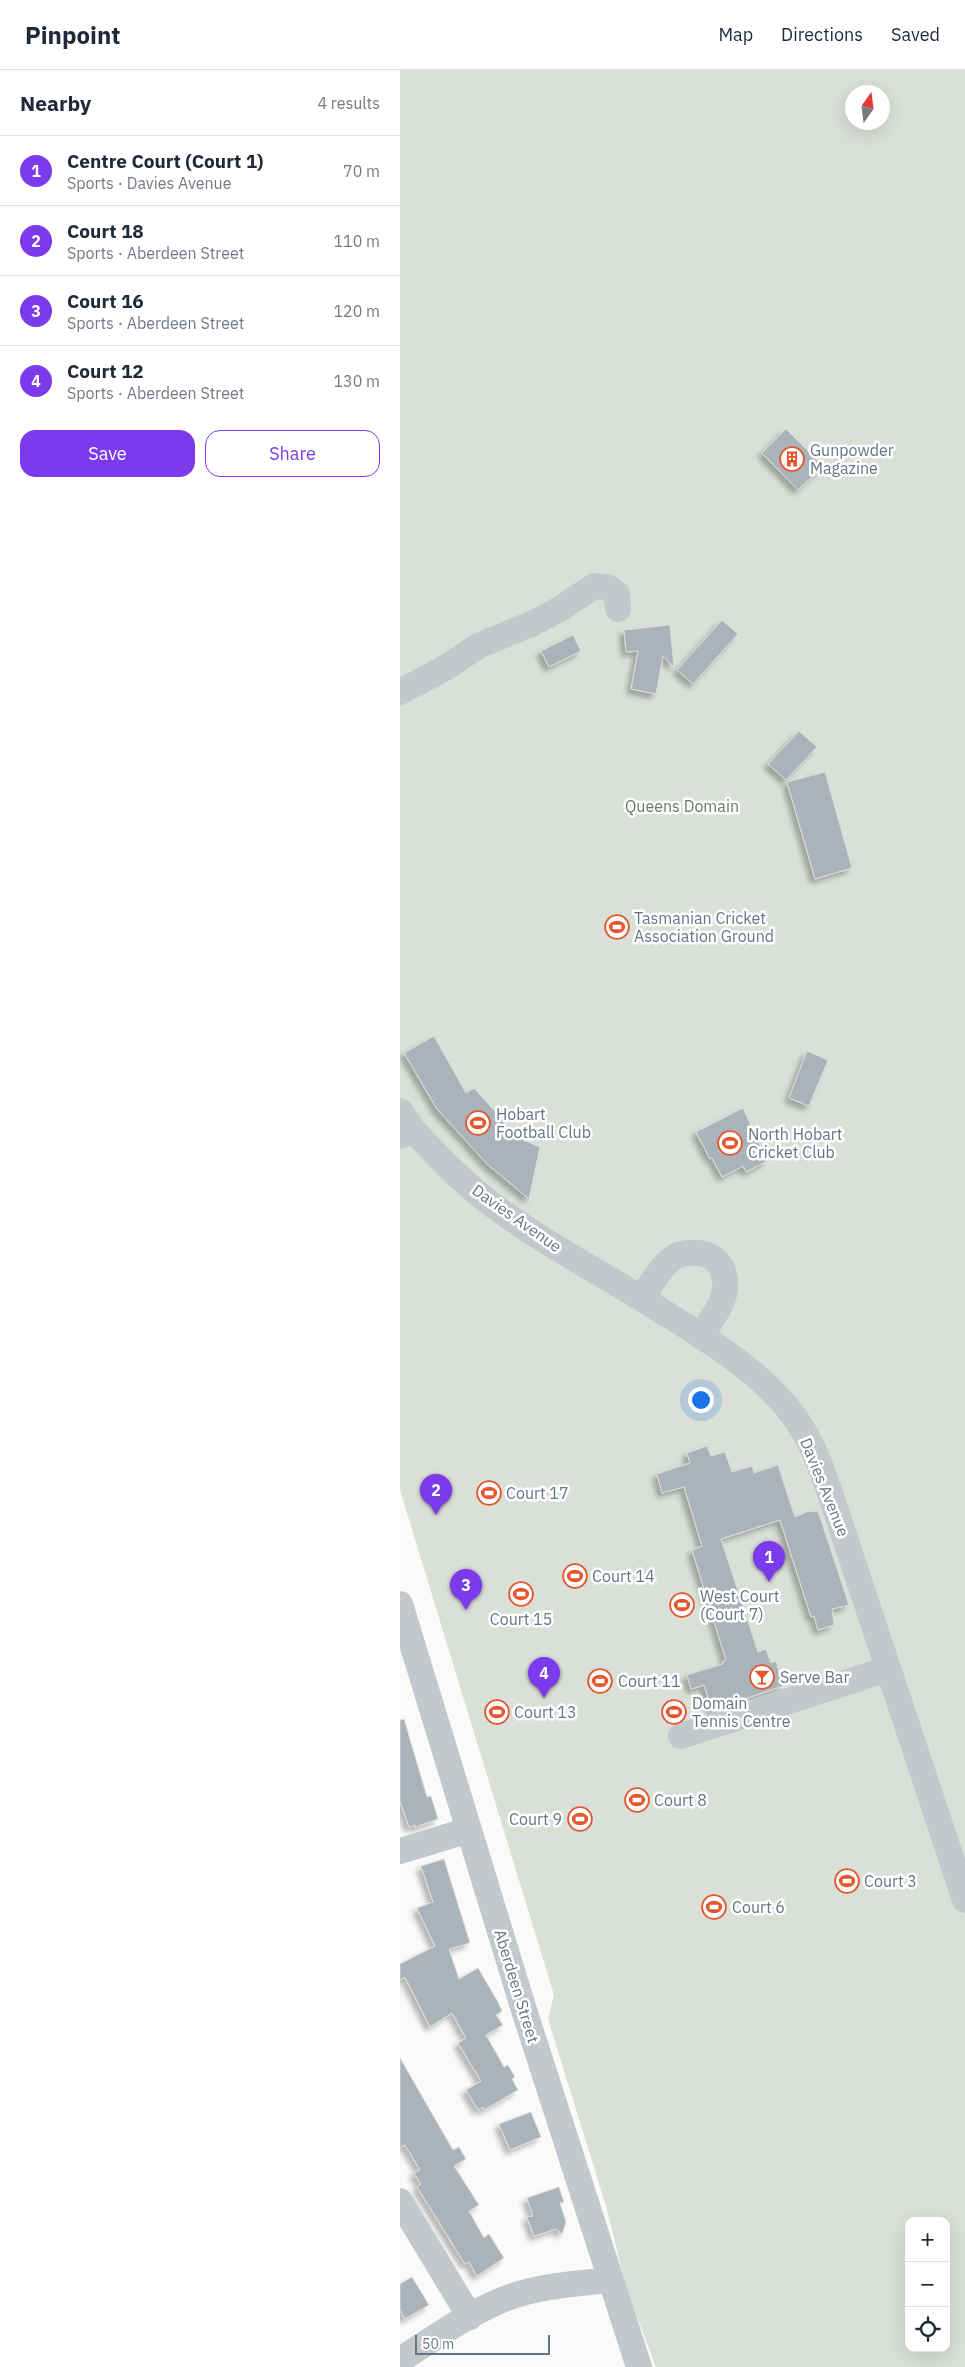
<!DOCTYPE html>
<html lang="en">
<head>
<meta charset="utf-8">
<style>
  :root { --surface:#fff; --page:#f2f2f3; --text:#1f2937; --muted:#747a83; --line:#e0e1e3; --accent:#7c3aed }
  body { margin:0; font-family:"IBM Plex Sans",sans-serif; background:var(--page); color:var(--text) }
  .controls { position:absolute; right:15px; bottom:15px; display:grid; overflow:hidden; border-radius:10px; box-shadow:0 5px 20px #0002 }
  .controls button { width:45px; height:45px; display:grid; place-items:center; padding:0; border:0; border-bottom:1px solid var(--line); background:var(--surface); color:var(--text); font:25px sans-serif }
  .compass { position:absolute; left:445px; top:15px; width:45px; height:45px; border-radius:50%; background:var(--surface); box-shadow:0 5px 20px #0002; rotate:14deg }
  .scale { position:absolute; left:15px; bottom:12px; width:135px; box-sizing:border-box; padding-left:5px; border:2px solid #657683; border-top:0; font-size:14px; line-height:18px; white-space:nowrap; color:#657683; -webkit-text-stroke:4px #fff; paint-order:stroke }
  .you { position:absolute; left:300px; top:1329px; width:18px; height:18px; margin:-12px; border:4px solid #fff; border-radius:50%; background:#1a73e8; box-shadow:0 0 0 8px #1a73e833 }
  .badge { display:grid; place-items:center; width:32px; height:32px; border-radius:50%; background:var(--accent); color:#fff; font-size:16px; font-weight:700 }
  .pin { position:absolute; translate:-50% -41px; filter:drop-shadow(0 1px 2px #0008) }
  .pin::after { content:''; position:absolute; top:26px; width:18px; height:15px; background:inherit; clip-path:polygon(0 0,100% 0,50% 100%) }
  .list { margin:0; padding:0; list-style:none }
  h2 { display:flex; justify-content:space-between; align-items:center; height:65px; margin:0; padding:0 20px; font-size:21px }
  h2 small { font-size:16px; font-weight:400; color:var(--muted) }
  .list li { display:grid; grid-template-columns:32px 1fr auto; gap:15px; align-items:center; box-sizing:border-box; height:70px; padding:0 20px; border-top:1px solid var(--line) }
  .list b { display:block; font-size:19px; white-space:nowrap }
  .list p { margin:0; font-size:16px; white-space:nowrap; color:var(--muted) }
  .list em { font-size:16px; font-style:normal; color:var(--muted) }
  .actions { display:flex; gap:10px; padding:15px 20px }
  .actions a { flex:1; padding:11px 0; border:1px solid var(--accent); border-radius:15px; text-align:center; font-size:18px; color:var(--accent) }
  .actions .main { background:var(--accent); color:#fff }
  .icon { flex:none; width:28px; height:28px; fill:none; stroke:currentColor; stroke-width:2; stroke-linecap:round; stroke-linejoin:round }
  .map { position:relative; flex:none; width:565px; height:2297px; overflow:hidden }
  header { display:flex; align-items:center; gap:30px; box-sizing:border-box; height:70px; padding:0 25px; background:var(--surface); border-bottom:1px solid var(--line) }
  header strong { font-size:24px }
  nav { display:flex; gap:28px; margin-inline-start:auto; font-size:18px }
  main { display:flex }
  aside { flex:1; background:var(--surface) }
  .map>svg:first-child { display:block }
</style>
</head>
<body>
<header>
<strong>Pinpoint</strong>
<nav><a>Map</a><a>Directions</a><a>Saved</a></nav>
</header>
<main>
<aside>
<h2>Nearby<small>4 results</small></h2>
<ul class="list">
<li><span class="badge">1</span><div><b>Centre Court (Court 1)</b><p>Sports · Davies Avenue</p></div><em>70 m</em></li>
<li><span class="badge">2</span><div><b>Court 18</b><p>Sports · Aberdeen Street</p></div><em>110 m</em></li>
<li><span class="badge">3</span><div><b>Court 16</b><p>Sports · Aberdeen Street</p></div><em>120 m</em></li>
<li><span class="badge">4</span><div><b>Court 12</b><p>Sports · Aberdeen Street</p></div><em>130 m</em></li>
</ul>
<div class="actions"><a class="main">Save</a><a>Share</a></div>
</aside>
<div class="map">
<svg width="565" height="2297" viewBox="0 0 565 2297">
  <defs>
    <filter id="shadow"><feDropShadow dx="-4.5" dy="4.5" stdDeviation="2.5" flood-color="#0004"/></filter>
  </defs>
  <rect width="100%" height="100%" fill="#fafaf8"/>
  <path fill="#dadfd7" fill-rule="evenodd" d="M 0,0 L 565,0 L 565,2297 L 256,2297 L 227,2221 L 206,2136 L 148,1949 L 154,1925 L 0,1420 ZM 452,22 L 482,22 L 482,52 L 452,52 ZM 509,2151 L 546,2151 L 546,2278 L 509,2278 Z"/>
  <path fill="#aab3b9" stroke="#dcdcda" filter="url(#shadow)" d="M 386,359 L 423,396 L 398,420 L 362,383 Z
    M 322,550 L 338,564 L 293,614 L 277,600 Z
    M 270,555 L 274,597 L 263,586 L 256,624 L 231,619 L 238,581 L 226,582 L 224,560 Z
    M 173,565 L 181,581 L 149,597 L 141,581 Z
    M 399,661 L 417,677 L 386,710 L 368,694 Z
    M 425,702 L 452,798 L 415,809 L 387,712 Z
    M 34,966 L 66,1023 L 74,1018 L 119,1068 L 140,1077 L 129,1129 L 87,1094 L 37,1039 L 4,983 Z
    M 407,981 L 428,990 L 409,1036 L 389,1028 Z
    M 343,1038 L 367,1091 L 346,1102 L 343,1096 L 322,1107 L 312,1088 L 310,1089 L 296,1062 Z
    M 307,1376 L 311,1386 L 325,1382 L 332,1402 L 352,1396 L 354,1403 L 378,1395 L 395,1447 L 406,1442 L 418,1441 L 449,1535 L 432,1539 L 434,1555 L 418,1560 L 414,1546 L 411,1547 L 380,1450 L 321,1469 L 358,1582 L 366,1579 L 371,1593 L 376,1591 L 383,1616 L 312,1640 L 304,1615 L 291,1619 L 287,1605 L 323,1594 L 323,1591 L 326,1590 L 292,1480 L 302,1476 L 284,1417 L 262,1423 L 257,1404 L 290,1393 L 287,1383 Z
    M 4,1649 L 27,1727 L 31,1726 L 38,1749 L 15,1757 L 15,1755 L 9,1757 L 0,1731 L 0,1650 Z
    M 44,1789 L 70,1873 L 49,1879 L 59,1909 L 78,1898 L 98,1932 L 102,1941 L 96,1945 L 103,1955 L 86,1965 L 104,1997 L 108,1995 L 115,2007 L 112,2009 L 118,2020 L 84,2040 L 83,2037 L 78,2040 L 66,2020 L 81,2011 L 58,1973 L 66,1968 L 52,1943 L 30,1957 L 5,1907 L 0,1910 L 0,1894 L 35,1876 L 17,1838 L 33,1832 L 21,1796 Z
    M 0,1988 L 53,2080 L 59,2077 L 66,2089 L 54,2096 L 79,2135 L 69,2141 L 84,2168 L 89,2164 L 104,2188 L 77,2206 L 69,2192 L 65,2194 L 17,2117 L 21,2114 L 14,2103 L 20,2100 L 5,2075 L 0,2078 Z
    M 131,2042 L 141,2067 L 110,2080 L 99,2054 Z
    M 159,2117 L 164,2132 L 160,2133 L 166,2152 L 162,2164 L 156,2159 L 134,2166 L 127,2147 L 133,2146 L 127,2128 Z
    M 12,2207 L 29,2235 L 5,2249 L 0,2240 L 0,2214 Z"/>
  <g fill="none" stroke-linecap="round" stroke-linejoin="round">
    <path stroke="#c3c8cc" stroke-width="26" d="M 0,622 L 47,597 L 78,576 L 131,554 L 160,539 L 194,516 L 207,517 L 217,524 L 218,539
      M 0,1041 L 14,1061 L 0,1066
      M 14,1061 C 34,1082 53,1103 76,1122 C 131,1167 197,1200 257,1238 C 306,1269 362,1301 396,1349 C 414,1375 424,1405 434,1435 L 565,1830
      M 241,1228 C 250,1216 258,1201 269,1191 C 277,1183 288,1182 298,1183 C 323,1184 331,1212 321,1233 C 316,1244 308,1255 301,1266
      M 0,1534 L 124,1940 L 239,2297
      M 281,1666 L 488,1599
      M 0,1781 L 69,1760
      M 0,2131 L 70,2247
      M 0,2290 C 33,2269 66,2245 102,2230 C 135,2216 175,2214 210,2210"/>
  </g>
  <defs>
    <g id="building-ring" transform="scale(1.25)"><circle r="9.5" fill="#fff" stroke="#e4572e" stroke-width="1.5"/><path d="M-4-6H4V6H1V3H-1V6H-4ZM-2.5-4.3h1.7v1.8h-1.7ZM.8-4.3h1.7v1.8H.8ZM-2.5-1h1.7V.8h-1.7ZM.8-1h1.7V.8H.8Z" fill="#e4572e"/></g>
    <g id="stadium-ring" transform="scale(1.25)"><circle r="9.5" fill="#fff" stroke="#e4572e" stroke-width="1.5"/><path d="M0-5a6.5 5 0 1 0 0 10a6.5 5 0 1 0 0-10ZM-3.5-1.8h7v3.6h-7Z" fill="#e4572e"/></g>
    <g id="bar-ring" transform="scale(1.25)"><circle r="9.5" fill="#fff" stroke="#e4572e" stroke-width="1.5"/><path d="M-6-5H6L.8 .8V4.5H3.5V6h-7V4.5H-.8V.8Z" fill="#e4572e"/></g>
  </defs>
  <g fill-rule="evenodd">
    <use href="#building-ring" x="392" y="389"/>
    <use href="#stadium-ring" x="217" y="857"/>
    <use href="#stadium-ring" x="78" y="1053"/>
    <use href="#stadium-ring" x="330" y="1073"/>
    <use href="#stadium-ring" x="89" y="1423"/>
    <use href="#stadium-ring" x="175" y="1506"/>
    <use href="#stadium-ring" x="121" y="1524"/>
    <use href="#stadium-ring" x="282" y="1535"/>
    <use href="#bar-ring" x="362" y="1607"/>
    <use href="#stadium-ring" x="200" y="1611"/>
    <use href="#stadium-ring" x="97" y="1642"/>
    <use href="#stadium-ring" x="274" y="1642"/>
    <use href="#stadium-ring" x="237" y="1730"/>
    <use href="#stadium-ring" x="180" y="1749"/>
    <use href="#stadium-ring" x="447" y="1811"/>
    <use href="#stadium-ring" x="314" y="1837"/>
  </g>
  <g text-anchor="middle" stroke-width="5" stroke-linejoin="round" paint-order="stroke">
    <g font-size="16" fill="#657683" stroke="#fff" text-anchor="start">
      <text x="410" y="386">Gunpowder<tspan x="410" dy="18">Magazine</tspan></text>
      <text x="234" y="854">Tasmanian Cricket<tspan x="234" dy="18">Association Ground</tspan></text>
      <text x="96" y="1050">Hobart<tspan x="96" dy="18">Football Club</tspan></text>
      <text x="348" y="1070">North Hobart<tspan x="348" dy="18">Cricket Club</tspan></text>
      <text x="106" y="1429">Court 17</text>
      <text x="192" y="1512">Court 14</text>
      <text x="300" y="1532">West Court<tspan x="300" dy="18">(Court 7)</tspan></text>
      <text x="121" y="1555" text-anchor="middle">Court 15</text>
      <text x="380" y="1613">Serve Bar</text>
      <text x="218" y="1617">Court 11</text>
      <text x="292" y="1639">Domain<tspan x="292" dy="18">Tennis Centre</tspan></text>
      <text x="114" y="1648">Court 13</text>
      <text x="254" y="1736">Court 8</text>
      <text x="162" y="1755" text-anchor="end">Court 9</text>
      <text x="464" y="1817">Court 3</text>
      <text x="332" y="1843">Court 6</text>
    </g>
    <g font-size="16" fill="#687a64" stroke="#fff">
      <text x="282" y="742">Queens Domain</text>
    </g>
    <g font-size="16" fill="#657683" stroke="#fff">
      <text transform="translate(117 1148) rotate(35)" y="6">Davies Avenue</text>
      <text transform="translate(425 1417) rotate(68)" y="6">Davies Avenue</text>
      <text transform="translate(117 1916) rotate(73)" y="6">Aberdeen Street</text>
    </g>
  </g>
</svg>
<div class="controls">
<button>+</button>
<button>−</button>
<button><svg class="icon" aria-label="locate" viewBox="0 0 24 24"><circle cx="12" cy="12" r="6"/><path d="M12 2v4M12 18v4M2 12h4M18 12h4"/></svg></button>
</div>
<svg class="compass" viewBox="-18 -18 36 36"><path d="M0-13l5 13h-10z" fill="#e53935"/><path d="M0 13l5-13h-10z" fill="#747a83"/></svg>
<div class="scale">50 m</div>
<div class="you"></div>
<div class="pin badge" style="left:369px;top:1512px">1</div>
<div class="pin badge" style="left:36px;top:1445px">2</div>
<div class="pin badge" style="left:66px;top:1540px">3</div>
<div class="pin badge" style="left:144px;top:1628px">4</div>
</div>
</main>
</body>
</html>
